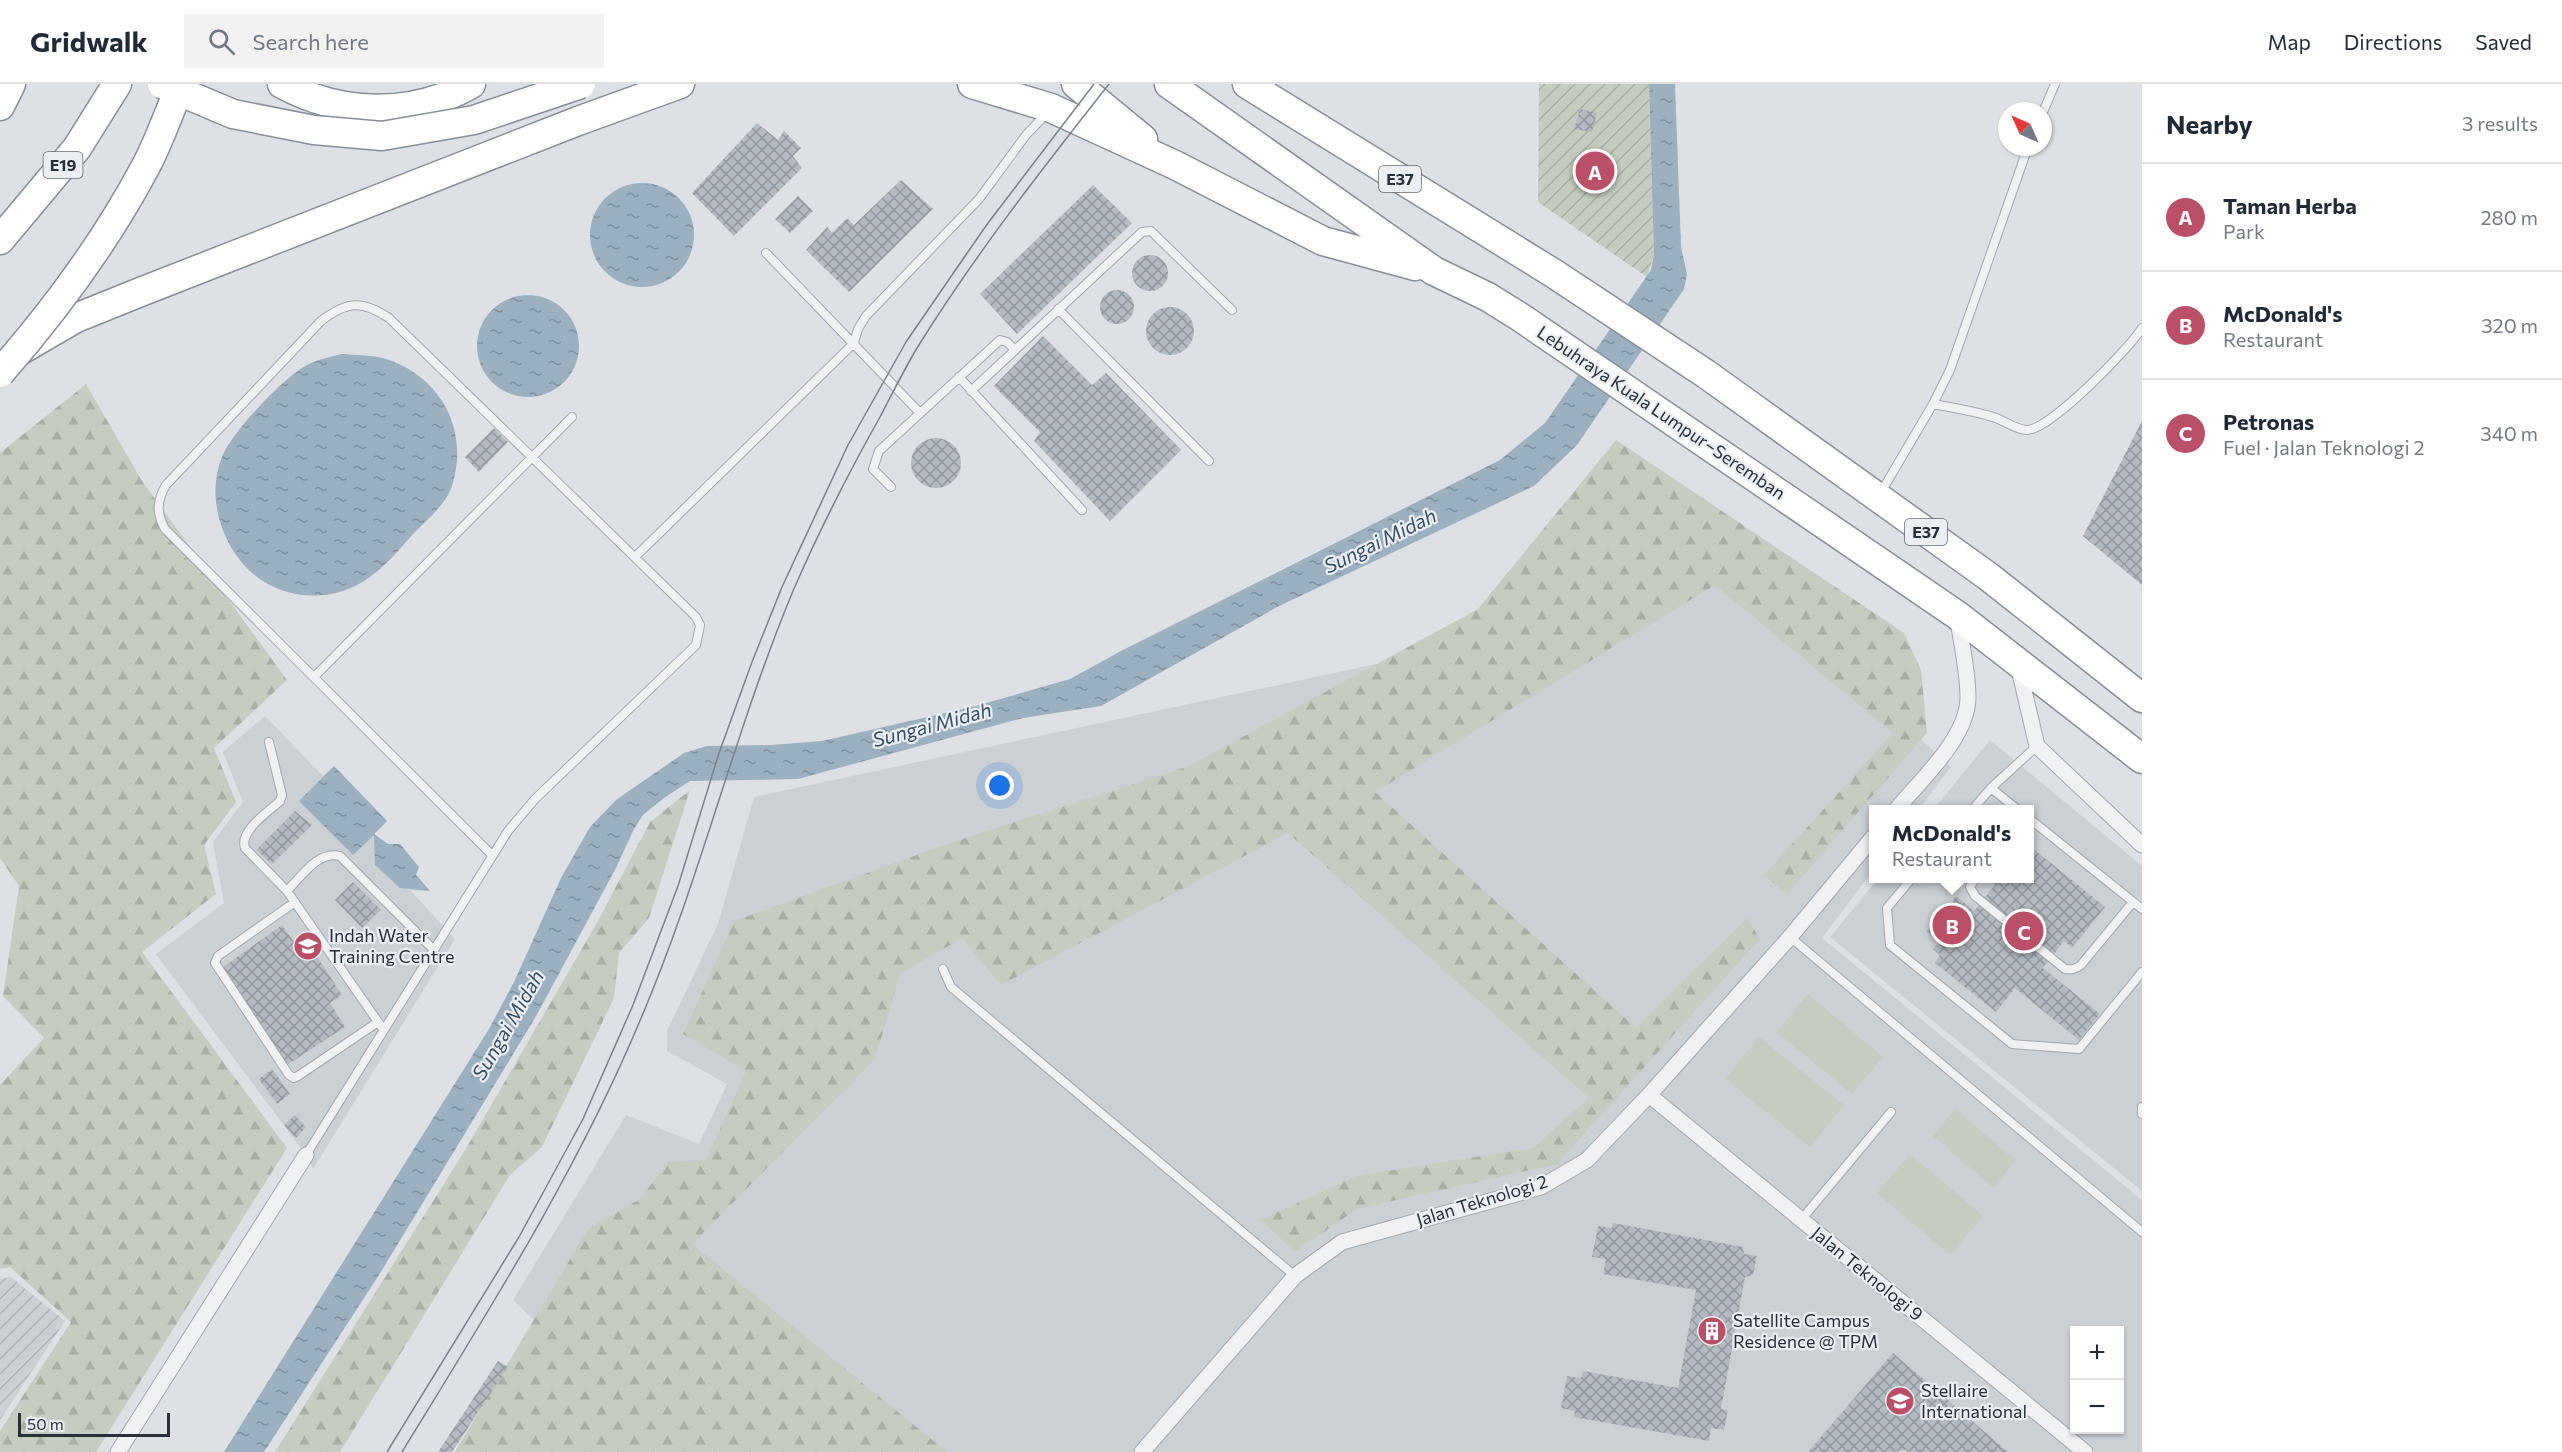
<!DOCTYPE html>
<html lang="en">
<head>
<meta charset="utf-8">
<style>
  :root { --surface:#fff; --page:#f2f2f3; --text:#1f2937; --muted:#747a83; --line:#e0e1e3; --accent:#bc4f68 }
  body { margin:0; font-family:Commissioner,sans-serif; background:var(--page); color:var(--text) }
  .controls { position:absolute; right:18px; bottom:18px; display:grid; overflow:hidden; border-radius:0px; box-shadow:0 2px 4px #0004 }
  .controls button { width:54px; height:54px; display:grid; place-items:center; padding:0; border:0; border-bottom:2px solid var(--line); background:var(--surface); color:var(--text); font:30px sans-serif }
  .compass { position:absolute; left:1998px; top:18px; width:54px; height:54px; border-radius:50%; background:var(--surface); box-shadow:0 2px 4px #0004; rotate:315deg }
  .scale { position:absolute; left:18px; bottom:15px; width:152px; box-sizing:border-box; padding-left:6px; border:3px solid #283039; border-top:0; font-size:16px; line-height:21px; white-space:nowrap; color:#283039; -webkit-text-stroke:4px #ebeff3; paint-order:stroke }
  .you { position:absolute; left:1000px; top:702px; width:21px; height:21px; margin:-15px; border:4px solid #fff; border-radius:50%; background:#1a73e8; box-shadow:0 0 0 9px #1a73e833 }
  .badge { display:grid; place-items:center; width:39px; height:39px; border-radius:50%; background:var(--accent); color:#fff; font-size:20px; font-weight:700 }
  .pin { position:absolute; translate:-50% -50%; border:3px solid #fff; box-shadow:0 2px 6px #0006 }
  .popup { position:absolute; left:1869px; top:721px; width:165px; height:78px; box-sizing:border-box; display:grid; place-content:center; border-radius:0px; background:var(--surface); filter:drop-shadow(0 2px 4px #0005); font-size:20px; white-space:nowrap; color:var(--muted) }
  .popup b { font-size:22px; color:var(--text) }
  .popup::after { content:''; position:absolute; left:50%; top:100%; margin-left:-12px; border:12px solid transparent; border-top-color:var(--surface) }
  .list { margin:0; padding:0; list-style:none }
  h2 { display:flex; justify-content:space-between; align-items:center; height:78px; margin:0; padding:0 24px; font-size:26px }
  h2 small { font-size:20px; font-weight:400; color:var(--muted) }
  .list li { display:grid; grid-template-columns:39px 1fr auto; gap:18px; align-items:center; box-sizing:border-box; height:108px; padding:0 24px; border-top:2px solid var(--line) }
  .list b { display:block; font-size:22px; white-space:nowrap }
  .list p { margin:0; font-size:20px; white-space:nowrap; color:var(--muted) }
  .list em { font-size:20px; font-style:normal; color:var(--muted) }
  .icon { flex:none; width:33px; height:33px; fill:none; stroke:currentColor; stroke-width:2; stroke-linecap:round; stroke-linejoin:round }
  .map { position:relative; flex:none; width:2142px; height:1368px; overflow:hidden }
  header { display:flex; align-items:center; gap:36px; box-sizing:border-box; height:84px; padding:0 30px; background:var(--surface); border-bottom:2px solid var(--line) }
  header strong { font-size:28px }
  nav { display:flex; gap:33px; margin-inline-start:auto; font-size:21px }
  .search { width:420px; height:54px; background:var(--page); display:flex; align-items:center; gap:15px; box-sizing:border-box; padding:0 21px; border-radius:0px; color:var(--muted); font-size:22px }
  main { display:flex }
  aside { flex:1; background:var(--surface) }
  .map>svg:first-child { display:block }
</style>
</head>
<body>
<header>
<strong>Gridwalk</strong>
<div class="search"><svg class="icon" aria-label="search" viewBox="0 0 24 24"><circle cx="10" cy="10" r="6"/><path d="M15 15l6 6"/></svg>Search here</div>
<nav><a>Map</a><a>Directions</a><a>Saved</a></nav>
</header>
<main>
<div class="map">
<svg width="2142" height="1368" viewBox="0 0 2142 1368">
  <defs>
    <pattern id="industrial-furrows" width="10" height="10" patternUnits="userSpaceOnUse" patternTransform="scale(1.5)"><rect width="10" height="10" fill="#cbd0d5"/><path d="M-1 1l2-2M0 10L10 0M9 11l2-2" fill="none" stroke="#aeb3b8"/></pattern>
    <pattern id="forest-firs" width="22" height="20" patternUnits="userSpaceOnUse" patternTransform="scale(1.5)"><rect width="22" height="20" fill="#c4cdbf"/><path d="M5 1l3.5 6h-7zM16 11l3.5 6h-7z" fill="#a8b0a5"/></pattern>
    <pattern id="garden-furrows" width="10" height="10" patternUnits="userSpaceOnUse" patternTransform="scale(1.5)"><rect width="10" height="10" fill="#c4cdbf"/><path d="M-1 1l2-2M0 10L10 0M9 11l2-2" fill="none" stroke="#a8b0a5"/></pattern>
    <pattern id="water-ripples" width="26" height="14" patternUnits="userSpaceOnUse" patternTransform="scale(1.5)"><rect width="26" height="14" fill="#9bb0c1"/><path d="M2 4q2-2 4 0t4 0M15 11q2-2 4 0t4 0" fill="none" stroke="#7e909e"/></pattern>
    <pattern id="building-cross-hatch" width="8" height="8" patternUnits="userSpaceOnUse" patternTransform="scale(1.5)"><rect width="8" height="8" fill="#b4bac1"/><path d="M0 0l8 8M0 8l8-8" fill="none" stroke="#92989e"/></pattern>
  </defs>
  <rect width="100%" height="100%" fill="#dde0e5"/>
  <path fill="#cbd0d5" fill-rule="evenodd" d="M 1681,457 L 1902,638 L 1951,683 L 1919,725 L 1874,726 L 1874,785 L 1822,854 L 2142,1116 L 2142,1368 L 461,1368 L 540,1242 L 513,1216 L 626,1031 L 699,1060 L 727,1000 L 667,967 L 667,947 L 718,840 L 754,713 L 1512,551 ZM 2074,1246 L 2120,1246 L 2120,1346 L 2074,1346 Z
    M 265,632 L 323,692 L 334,682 L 387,737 L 374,750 L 388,760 L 400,760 L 419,783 L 416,791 L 430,807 L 410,806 L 455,855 L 313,1085 L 306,1071 L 156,870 L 224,819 L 213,758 L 243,718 L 223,668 Z
    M 1990,656 L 2142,782 L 2142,1107 L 1830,853 L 1878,795 L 2030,794 L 2030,726 L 1934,725 Z"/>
  <path fill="url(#industrial-furrows)" d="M 11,1193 L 65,1237 L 0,1336 L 0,1195 Z"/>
  <path fill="#c4cdbf" d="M 1808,910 L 1883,973 L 1852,1010 L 1777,948 Z
    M 1759,953 L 1844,1021 L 1810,1063 L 1725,995 Z
    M 1955,1025 L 2016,1077 L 1993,1103 L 1933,1052 Z
    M 1910,1070 L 1983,1132 L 1950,1171 L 1877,1109 Z"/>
  <path fill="url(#forest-firs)" d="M 86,300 L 142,397 L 287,596 L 214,664 L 236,718 L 204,761 L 216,810 L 142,868 L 287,1064 L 96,1368 L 0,1368 L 0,1347 L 71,1238 L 10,1183 L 0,1185 L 0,1001 L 44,954 L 3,912 L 19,802 L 0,774 L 0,369 Z
    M 1616,356 L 1904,549 L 1921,586 L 1927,649 L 1787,810 L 1764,791 L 1893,649 L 1715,501 L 1375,708 L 1636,944 L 1747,834 L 1760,855 L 1557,1080 L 1357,1125 L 1295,1168 L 1261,1136 L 1356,1092 L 1533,1064 L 1589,1014 L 1288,749 L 1001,901 L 962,854 L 900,890 L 875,975 L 692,1160 L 947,1368 L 455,1368 L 588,1145 L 640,1115 L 668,1078 L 706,1076 L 746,987 L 683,950 L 734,837 L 953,758 L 1189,682 L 1478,525 Z
    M 690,706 L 649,834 L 619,869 L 614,914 L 542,1063 L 510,1091 L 340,1368 L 275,1368 L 464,1068 L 598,837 L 650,738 Z"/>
  <path fill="url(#garden-furrows)" d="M 1539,0 L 1649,0 L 1654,170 L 1647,193 L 1538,118 Z"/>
  <path fill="url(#water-ripples)" d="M 1649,0 L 1675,0 L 1681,163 L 1687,190 L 1684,205 L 1577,361 L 1534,402 L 1279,522 L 1101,622 L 1023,634 L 798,695 L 690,697 L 664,714 L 643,731 L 634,745 L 616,784 L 535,934 L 379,1191 L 264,1368 L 224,1368 L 489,945 L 514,898 L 561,794 L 590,743 L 616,716 L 684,669 L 707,662 L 772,661 L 822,657 L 976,622 L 1070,595 L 1121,567 L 1500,376 L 1545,339 L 1651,186 L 1654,170 Z
    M590 151a52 52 0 1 1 104 0a52 52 0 1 1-104 0Z
    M477 262a51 51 0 1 1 102 0a51 51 0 1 1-102 0Z
    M 342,270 C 355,271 370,271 383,274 C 440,291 470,345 452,402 C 446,420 428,435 415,448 C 401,463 387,481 370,493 C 339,516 296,518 263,497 C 225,473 204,416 222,373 C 231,349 284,293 307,281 C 318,275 330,273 342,270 Z
    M 334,682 L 387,737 L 374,750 L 388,760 L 400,760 L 419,783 L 416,791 L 430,807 L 400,804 L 375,781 L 374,751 L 353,771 L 299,717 Z"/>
  <path fill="url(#building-cross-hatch)" d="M 1580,25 L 1597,29 L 1592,48 L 1574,45 Z
    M 757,39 L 778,56 L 784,47 L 801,64 L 793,72 L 802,84 L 734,152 L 692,109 Z
    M 901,96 L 933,125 L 849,208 L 806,166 L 827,143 L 832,149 L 847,134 L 854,141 Z
    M 1093,101 L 1132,139 L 1017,250 L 980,210 Z
    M 798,112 L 813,127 L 790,149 L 775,135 Z
    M1132 189a18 18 0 1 1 36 0a18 18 0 1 1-36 0Z
    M1100 223a17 17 0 1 1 34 0a17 17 0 1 1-34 0Z
    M1146 247a24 24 0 1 1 48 0a24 24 0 1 1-48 0Z
    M 1043,252 L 1092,301 L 1106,289 L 1181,366 L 1110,437 L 1034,357 L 1040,348 L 994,302 Z
    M 2142,337 L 2142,501 L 2083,452 Z
    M 494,344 L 508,358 L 479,388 L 465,373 Z
    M911 379a25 25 0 1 1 50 0a25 25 0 1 1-50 0Z
    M 295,727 L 312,741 L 272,780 L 256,766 Z
    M 2030,762 L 2105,823 L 2072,864 L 2064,857 L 2043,884 L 2100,930 L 2079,956 L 2015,904 L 1996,928 L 1935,879 L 1940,871 L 1933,865 L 1940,857 L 1927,847 L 1956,812 L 1974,827 L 1995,801 L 1987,794 L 2030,794 Z
    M 353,798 L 381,826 L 362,844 L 335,816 Z
    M 282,841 L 299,865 L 308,859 L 342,911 L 330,919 L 345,943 L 287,981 L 222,884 Z
    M 272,985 L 290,1010 L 277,1020 L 259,995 Z
    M 295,1031 L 306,1043 L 296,1054 L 284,1041 Z
    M 1613,1139 L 1743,1163 L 1744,1170 L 1757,1172 L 1753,1191 L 1745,1193 L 1721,1325 L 1728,1326 L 1724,1346 L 1711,1344 L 1709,1357 L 1574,1333 L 1575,1327 L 1561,1324 L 1567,1292 L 1581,1294 L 1583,1287 L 1678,1304 L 1696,1206 L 1603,1190 L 1606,1175 L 1592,1173 L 1598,1142 L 1612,1144 Z
    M 1893,1269 L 2008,1368 L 1908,1368 L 1906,1366 L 1893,1368 L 1808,1368 Z
    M 498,1277 L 508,1283 L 452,1368 L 438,1368 Z"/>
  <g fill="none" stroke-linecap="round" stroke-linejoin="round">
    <g stroke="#a3a8ae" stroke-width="10">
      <path id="lane" d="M 2043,28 L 2055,0
        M 766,169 L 920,329
        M 1058,225 L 1209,377
        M 959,293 L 1082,426
        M 971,307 L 1142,148 L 1151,147 L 1232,226
        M 1933,320 C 1954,324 1976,327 1996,334 C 2006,338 2016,345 2026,346 C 2048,348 2130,264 2142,244
        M 891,403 L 873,385 L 879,367 L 1000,256 L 1007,258 L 1015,266
        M 1880,410 L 1933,320 L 1950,286 L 2028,63
        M 635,473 L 854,259 L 858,245 L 866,232 L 979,115 L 1026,51 L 1046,30
        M 315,592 L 572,333
        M 269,658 L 282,711 L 280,717 C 268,728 239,747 245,764 L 287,807 L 383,945
        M 1991,704 L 2018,726
        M 1972,726 L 1991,704 L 2037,662
        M 2030,735 L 2142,825
        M 1912,794 L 1887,824 L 1890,861 L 2012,960 L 2079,965 L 2142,888
        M 1975,794 L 1970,803 L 1975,812 L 2065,885 C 2072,886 2075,885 2081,881 L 2133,818
        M 287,807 C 301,793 318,766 340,772 L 433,865
        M 295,818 L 218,872 L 215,879 L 289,991 L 294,994 L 298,992 L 378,938
        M 1790,853 L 2142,1148
        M 943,885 L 951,903 L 1295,1192
        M 2142,1023 L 2142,1030
        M 306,1071 L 508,747 L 535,715 L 696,561 L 700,541 L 696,533 L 389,234 C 362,216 347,217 321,237 L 166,401 C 157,416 156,429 165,445 L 492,771
        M 1801,1136 L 1891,1028"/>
    </g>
    <g stroke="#a3a8ae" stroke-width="17">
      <path id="street" d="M 2018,581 L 2037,662 L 2142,761
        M 1896,726 C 1921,695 1967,655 1968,614 C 1968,587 1961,557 1957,531
        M 1649,1011 L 2085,1368
        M 118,1368 L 306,1071
        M 1142,1368 L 1295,1192 L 1342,1158 L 1541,1103 L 1587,1076 L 1649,1011 L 1790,853 L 1874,752"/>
    </g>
    <g stroke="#868f99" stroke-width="31">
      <path id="highway" d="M 282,0 C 341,32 412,34 471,0
        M 972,0 L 1051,24 L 1175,81 L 1323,157 L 1415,182
        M 1076,0 L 1143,55
        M 1169,0 L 1434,187 L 1488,213 L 1523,235 L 1957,531 L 2142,675
        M 1247,0 L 1553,189 L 1706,290 L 1989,493 L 2142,614
        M 0,22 L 11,0
        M 0,156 L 77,64 L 117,0
        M 21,266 L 76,234 L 143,207 L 578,37 L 680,0"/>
    </g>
    <use href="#lane" stroke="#eff1f3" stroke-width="8"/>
    <use href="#street" stroke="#eff1f3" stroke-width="15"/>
    <use href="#highway" stroke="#fff" stroke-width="28"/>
    <path stroke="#78818c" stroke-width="1.5" d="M 387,1368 L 519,1153 L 583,1035 L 633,921 L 678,802 L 719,669 L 752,578 L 782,503 L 848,361 L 906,258 L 963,175 L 988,139 L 1094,0
      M 402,1368 C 489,1226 578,1086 642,932 C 701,793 735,646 793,507 C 819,447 848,390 880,333 C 892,310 904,286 917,264 C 974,172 1042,85 1109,0"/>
    <g stroke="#868f99" stroke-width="31" stroke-linecap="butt">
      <path id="highway-bridge" d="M 162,0 L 233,30 L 314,46 L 382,52 L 474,36 L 581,0
        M 0,289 C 56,225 107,156 147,80 C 160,55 170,26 181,0"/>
    </g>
    <use href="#highway-bridge" stroke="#fff" stroke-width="28"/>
  </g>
  <defs>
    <g id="university-disc" transform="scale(1.5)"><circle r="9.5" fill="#bc4f68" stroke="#ebeff3"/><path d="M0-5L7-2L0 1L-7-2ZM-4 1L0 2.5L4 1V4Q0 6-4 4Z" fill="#fff"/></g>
    <g id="building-disc" transform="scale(1.5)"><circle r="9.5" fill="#bc4f68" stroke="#ebeff3"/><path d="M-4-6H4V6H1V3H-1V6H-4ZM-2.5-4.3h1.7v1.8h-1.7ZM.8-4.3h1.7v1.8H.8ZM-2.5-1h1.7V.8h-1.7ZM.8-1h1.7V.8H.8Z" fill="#fff"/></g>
    <g id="school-disc" transform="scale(1.5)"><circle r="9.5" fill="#bc4f68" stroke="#ebeff3"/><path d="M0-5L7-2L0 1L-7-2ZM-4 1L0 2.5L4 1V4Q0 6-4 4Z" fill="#fff"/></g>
  </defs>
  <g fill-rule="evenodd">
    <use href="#university-disc" x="308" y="862"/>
    <use href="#building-disc" x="1712" y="1247"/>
    <use href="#school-disc" x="1900" y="1317"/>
  </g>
  <g text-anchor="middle" stroke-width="4.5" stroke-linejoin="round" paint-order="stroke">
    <g fill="#ebeff3" stroke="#626971" stroke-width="1.5">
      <rect x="43.5" y="68" width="39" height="26" rx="4.5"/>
      <rect x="1379" y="82" width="42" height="26" rx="4.5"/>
      <rect x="1905" y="435" width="42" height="26" rx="4.5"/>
    </g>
    <g font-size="16" font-weight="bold" fill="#283039">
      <text x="63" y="87">E19</text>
      <text x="1400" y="101">E37</text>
      <text x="1926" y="454">E37</text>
    </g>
    <g font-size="18" fill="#283039" stroke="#ebeff3">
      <text transform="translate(1661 329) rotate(34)" y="6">Lebuhraya Kuala Lumpur–Seremban</text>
      <text transform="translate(1482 1117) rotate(-17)" y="6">Jalan Teknologi 2</text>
      <text transform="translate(1867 1190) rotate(39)" y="6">Jalan Teknologi 9</text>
    </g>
    <g font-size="18" fill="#283039" stroke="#ebeff3" text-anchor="start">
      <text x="329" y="858">Indah Water<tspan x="329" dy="21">Training Centre</tspan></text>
      <text x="1733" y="1243">Satellite Campus<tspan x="1733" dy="21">Residence @ TPM</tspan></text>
      <text x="1921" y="1313">Stellaire<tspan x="1921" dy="21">International</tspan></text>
    </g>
    <g font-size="20" font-style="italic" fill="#375168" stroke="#ebeff3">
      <text transform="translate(1380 457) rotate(-26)" y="7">Sungai Midah</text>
      <text transform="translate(932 641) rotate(-15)" y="7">Sungai Midah</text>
      <text transform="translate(508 941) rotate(-60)" y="7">Sungai Midah</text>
    </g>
  </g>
</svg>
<div class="controls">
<button>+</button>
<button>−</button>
</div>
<svg class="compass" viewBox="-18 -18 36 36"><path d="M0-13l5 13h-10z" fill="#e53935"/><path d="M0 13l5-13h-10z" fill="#747a83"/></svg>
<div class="scale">50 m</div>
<div class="you"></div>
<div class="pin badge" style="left:1595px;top:87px">A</div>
<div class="pin badge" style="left:1952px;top:841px">B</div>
<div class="popup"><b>McDonald's</b>Restaurant</div>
<div class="pin badge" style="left:2024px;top:847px">C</div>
</div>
<aside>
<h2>Nearby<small>3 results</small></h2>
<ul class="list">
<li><span class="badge">A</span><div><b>Taman Herba</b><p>Park</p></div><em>280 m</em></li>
<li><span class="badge">B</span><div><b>McDonald's</b><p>Restaurant</p></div><em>320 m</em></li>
<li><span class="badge">C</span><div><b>Petronas</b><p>Fuel · Jalan Teknologi 2</p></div><em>340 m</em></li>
</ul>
</aside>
</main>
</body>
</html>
